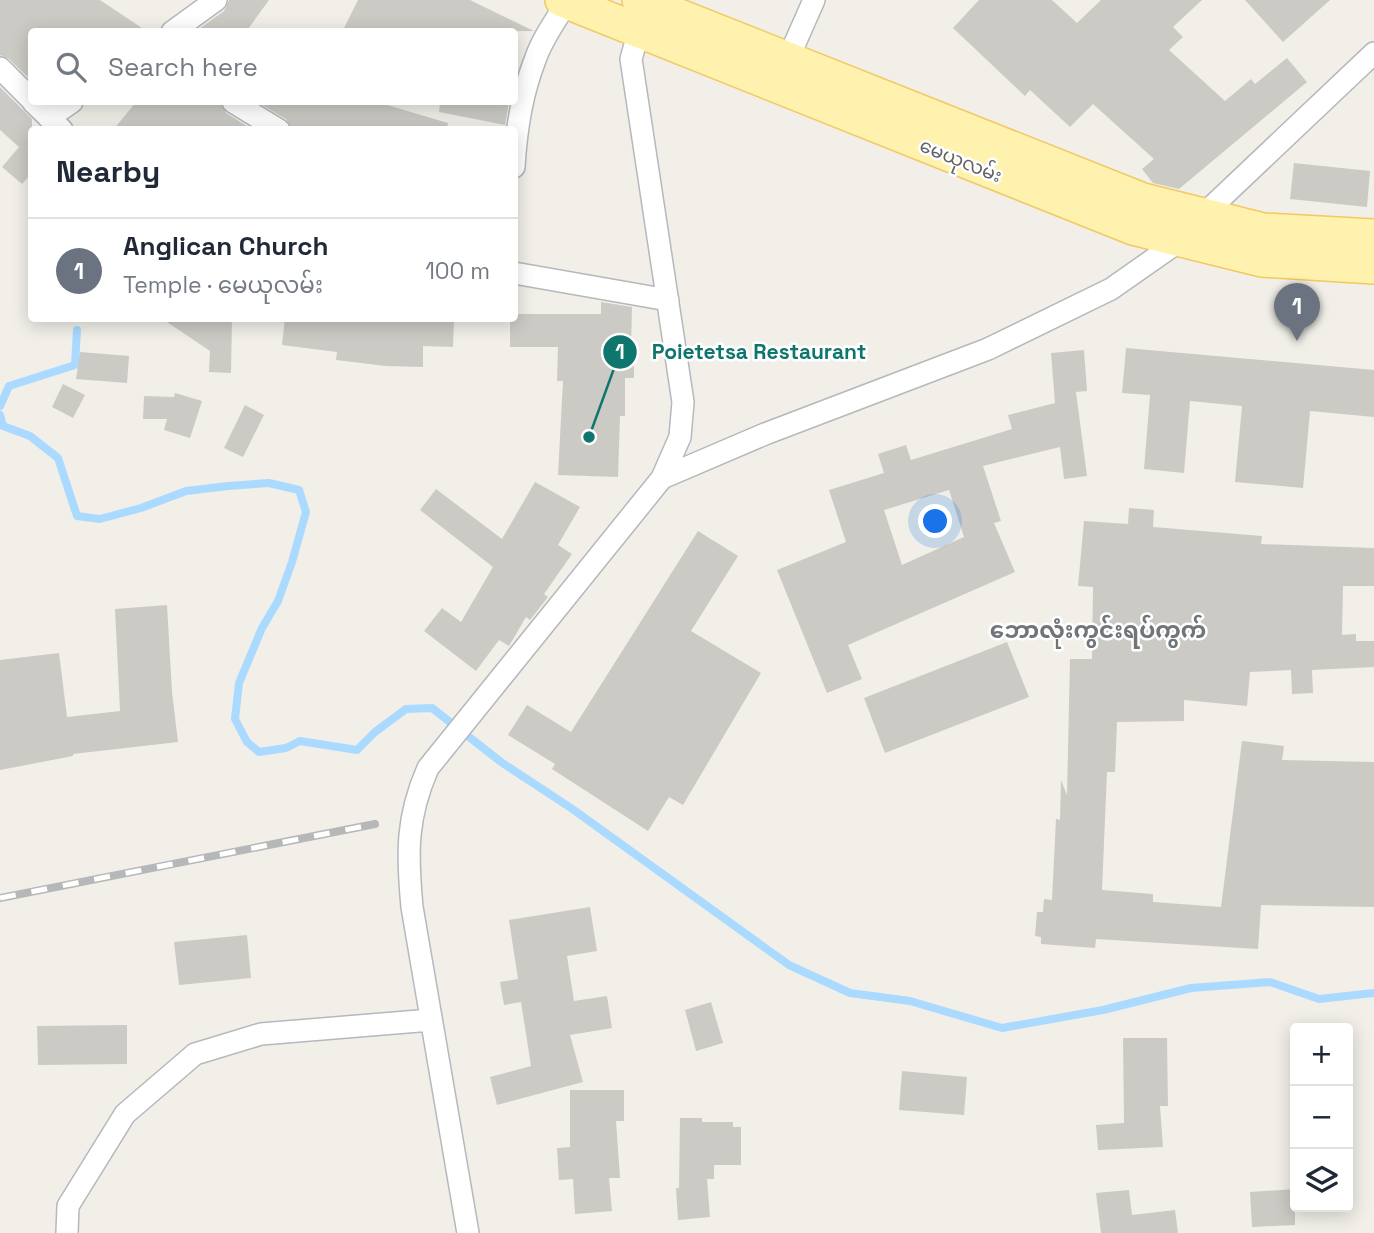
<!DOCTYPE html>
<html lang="en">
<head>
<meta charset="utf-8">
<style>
  :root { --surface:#fff; --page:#f2f2f3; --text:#1f2937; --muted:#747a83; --line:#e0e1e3; --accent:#ea580c }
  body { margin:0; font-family:"Space Grotesk","Noto Sans Myanmar",sans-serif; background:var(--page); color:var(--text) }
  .controls { position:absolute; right:21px; bottom:21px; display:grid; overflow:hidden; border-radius:7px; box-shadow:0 4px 18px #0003 }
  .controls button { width:63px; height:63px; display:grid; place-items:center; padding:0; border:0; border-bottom:2px solid var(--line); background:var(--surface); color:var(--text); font:35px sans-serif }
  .you { position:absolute; left:936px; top:522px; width:24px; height:24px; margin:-18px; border:5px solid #fff; border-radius:50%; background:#1a73e8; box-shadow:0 0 0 10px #1a73e833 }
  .badge { display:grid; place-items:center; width:46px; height:46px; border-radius:50%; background:var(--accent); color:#fff; font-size:23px; font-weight:700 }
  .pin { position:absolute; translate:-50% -58px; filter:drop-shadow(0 2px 4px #0008) }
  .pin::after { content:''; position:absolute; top:37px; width:24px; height:21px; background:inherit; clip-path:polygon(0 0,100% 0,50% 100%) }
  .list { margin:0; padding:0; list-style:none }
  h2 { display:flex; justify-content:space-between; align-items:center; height:91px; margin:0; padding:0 28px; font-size:30px }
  h2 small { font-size:23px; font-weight:400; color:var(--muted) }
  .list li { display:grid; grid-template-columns:46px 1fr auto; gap:21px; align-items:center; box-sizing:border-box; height:105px; padding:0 28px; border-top:2px solid var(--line) }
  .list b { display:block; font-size:26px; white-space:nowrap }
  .list p { margin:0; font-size:23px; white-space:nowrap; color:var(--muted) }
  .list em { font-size:23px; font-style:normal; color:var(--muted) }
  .icon { flex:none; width:38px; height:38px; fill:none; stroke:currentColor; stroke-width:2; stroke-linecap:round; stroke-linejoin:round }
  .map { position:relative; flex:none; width:1374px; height:1233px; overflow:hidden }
  .search { position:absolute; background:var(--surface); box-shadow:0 4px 18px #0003; left:28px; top:28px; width:490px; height:77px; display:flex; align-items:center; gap:18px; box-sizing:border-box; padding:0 24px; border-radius:7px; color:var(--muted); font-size:26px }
  .panel { position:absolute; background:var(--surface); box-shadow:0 4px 18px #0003; left:28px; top:126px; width:490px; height:196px; border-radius:7px }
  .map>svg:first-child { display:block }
</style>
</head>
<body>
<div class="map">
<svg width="1374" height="1233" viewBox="0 0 1374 1233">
  <rect width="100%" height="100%" fill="#f1efe8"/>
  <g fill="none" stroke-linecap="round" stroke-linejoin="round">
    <path stroke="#aadaff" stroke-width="8" d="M 0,406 L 9,386 L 75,365 L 77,330
      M 0,415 L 3,426 L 30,436 L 58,458 L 77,516 L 100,519 L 141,508 L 186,491 L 228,486 L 269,483 L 299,490 L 306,512 L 292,562 L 278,601 L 262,628 L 239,683 L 235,719 L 247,742 L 259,752 L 286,748 L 300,741 L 357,750 L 375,732 L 406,709 L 432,708 L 501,762 L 571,808 L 789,965 L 850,993 L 910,1001 L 1002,1028 L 1103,1010 L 1191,988 L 1270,982 L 1319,999 L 1374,993"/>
  </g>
  <path fill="#cccac5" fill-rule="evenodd" d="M 0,0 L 100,0 L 148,32 L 32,32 L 32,81 L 9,59 L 0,55 Z
    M 229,0 L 269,0 L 246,32 L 195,32 L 224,11 Z
    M 358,0 L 470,0 L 534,31 L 342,32 Z
    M 979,0 L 1052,0 L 1077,23 L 1101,0 L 1202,0 L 1173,27 L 1183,37 L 1169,50 L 1225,101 L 1251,79 L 1255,84 L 1287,58 L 1307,82 L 1179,189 L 1153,183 L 1142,169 L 1154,159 L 1093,104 L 1070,127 L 1030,90 L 1025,96 L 953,28 Z
    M 1245,0 L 1330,0 L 1283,42 Z
    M 0,87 L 32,119 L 32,173 L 22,184 L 2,167 L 19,147 L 0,130 Z
    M 136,102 L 220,102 L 226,113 L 253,130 L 113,130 Z
    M 257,102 L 377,102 L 448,123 L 447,130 L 292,130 L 286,119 Z
    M 440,102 L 509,102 L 505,125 L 439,112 Z
    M 1294,163 L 1370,171 L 1367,207 L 1290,199 Z
    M 601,302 L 632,307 L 631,349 L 634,349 L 634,378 L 625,378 L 625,416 L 620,416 L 618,477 L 558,475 L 563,381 L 557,381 L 558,347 L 510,347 L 510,318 L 514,318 L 514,314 L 601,314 Z
    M 161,318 L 232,318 L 231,373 L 209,372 L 210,351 Z
    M 285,318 L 454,318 L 453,347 L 423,346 L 423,367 L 386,366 L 336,360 L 337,352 L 282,345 Z
    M 1126,348 L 1374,370 L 1374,417 L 1310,411 L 1303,488 L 1235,482 L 1242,406 L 1190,401 L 1184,473 L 1144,469 L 1150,395 L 1122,393 Z
    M 1084,350 L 1087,391 L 1076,392 L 1087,476 L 1064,479 L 1060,447 L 983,466 L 1001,521 L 994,523 L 1015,572 L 848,645 L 862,679 L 827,693 L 777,570 L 846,542 L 829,490 L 884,473 L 878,454 L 906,445 L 911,460 L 1012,429 L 1008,415 L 1055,403 L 1051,353 ZM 949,490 L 964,537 L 902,565 L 884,510 Z
    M 80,352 L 129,356 L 127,383 L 76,379 Z
    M 63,384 L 85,395 L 73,418 L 52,407 Z
    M 175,393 L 202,401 L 190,438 L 164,430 L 167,419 L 143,419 L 144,396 L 174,397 Z
    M 245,405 L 264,415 L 243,457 L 224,448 Z
    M 535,482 L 580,507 L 558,545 L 572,554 L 544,594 L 548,597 L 530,620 L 526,617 L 509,646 L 499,640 L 476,671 L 424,631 L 442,608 L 461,622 L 493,567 L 420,510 L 436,489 L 502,539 Z
    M 1129,508 L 1154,510 L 1153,527 L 1262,536 L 1261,544 L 1374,548 L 1374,586 L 1343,586 L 1342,635 L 1356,634 L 1356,641 L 1374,641 L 1374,667 L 1312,670 L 1313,693 L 1292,694 L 1291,670 L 1250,672 L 1247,706 L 1184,700 L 1184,721 L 1117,722 L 1115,772 L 1107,772 L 1102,890 L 1153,894 L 1153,902 L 1221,907 L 1242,741 L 1284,746 L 1282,760 L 1374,762 L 1374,907 L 1261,905 L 1258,949 L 1096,939 L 1095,948 L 1041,944 L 1041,937 L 1035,936 L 1037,912 L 1043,912 L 1044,899 L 1052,900 L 1056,819 L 1060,820 L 1061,780 L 1067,795 L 1070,659 L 1092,659 L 1093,587 L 1078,586 L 1084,521 L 1128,524 Z
    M 698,531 L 738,556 L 691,631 L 761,673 L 683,805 L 669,797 L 648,831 L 552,769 L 555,764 L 508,735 L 527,705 L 571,732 Z
    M 167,605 L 172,692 L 178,742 L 73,754 L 73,756 L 0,770 L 0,660 L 59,653 L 67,717 L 120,711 L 115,609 Z
    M 1007,642 L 1029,697 L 885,753 L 864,698 Z
    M 590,907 L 597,951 L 567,956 L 574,1001 L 607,996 L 612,1028 L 570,1035 L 583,1082 L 497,1105 L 490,1077 L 531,1066 L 521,1002 L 504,1005 L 500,982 L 518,979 L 509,920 Z
    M 247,935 L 251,978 L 179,985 L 174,942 Z
    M 711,1002 L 723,1043 L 696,1051 L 685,1010 Z
    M 127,1025 L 127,1064 L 38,1065 L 37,1026 Z
    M 1123,1038 L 1167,1038 L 1168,1106 L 1160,1106 L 1163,1147 L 1098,1150 L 1096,1125 L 1124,1123 Z
    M 902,1071 L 967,1077 L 964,1115 L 899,1110 Z
    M 570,1090 L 624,1090 L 624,1121 L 616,1121 L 620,1178 L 609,1178 L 612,1211 L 575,1214 L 573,1179 L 559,1180 L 557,1148 L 570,1147 Z
    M 680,1118 L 702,1118 L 702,1122 L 733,1122 L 733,1127 L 741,1127 L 741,1165 L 714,1165 L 714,1179 L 707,1179 L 710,1217 L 678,1220 L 676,1188 L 679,1188 Z
    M 1295,1189 L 1295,1225 L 1252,1227 L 1250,1192 Z
    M 1129,1190 L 1132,1215 L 1175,1210 L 1178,1233 L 1101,1233 L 1096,1193 Z"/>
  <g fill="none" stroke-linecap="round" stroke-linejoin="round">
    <g stroke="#b5b8bc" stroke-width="24">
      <path id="street" d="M 172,32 L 216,0
        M 0,68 L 32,100
        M 784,68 L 814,0
        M 33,102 L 62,130
        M 233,102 L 279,130
        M 49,118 L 72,102
        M 514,167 C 516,132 522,93 535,60 C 542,39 556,20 567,2
        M 514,273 L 668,300
        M 662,478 L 765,434 L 988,349 L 1111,289 L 1181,240 L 1203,215 L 1374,53
        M 67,1233 L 68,1206 L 125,1114 L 195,1054 L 261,1034 L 431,1020
        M 468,1233 L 412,907 C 407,854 406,818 428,768 L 662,478 L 680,437 L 683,402 L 631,59 L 639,31"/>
    </g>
    <g stroke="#f2c960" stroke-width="36">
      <path id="primary" d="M 562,0 L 1133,228 L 1262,260 L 1374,267
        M 639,0 L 1143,200 L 1263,230 L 1374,236"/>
    </g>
    <use href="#street" stroke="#fff" stroke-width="21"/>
    <use href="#primary" stroke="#fff2af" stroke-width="33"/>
    <g stroke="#b6b7b8" stroke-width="8">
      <path id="rail" d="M 0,898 L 375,824"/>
    </g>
    <use href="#rail" stroke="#fff" stroke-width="5" stroke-dasharray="16" stroke-linecap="butt"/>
  </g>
  <g text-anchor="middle" stroke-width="5" stroke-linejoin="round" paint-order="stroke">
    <g font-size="19" fill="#5f6368" stroke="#fff">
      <text transform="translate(961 160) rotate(22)" y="7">မေယုလမ်း</text>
    </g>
    <g font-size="23" font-weight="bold" fill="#70757a" stroke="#fff">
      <text x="1098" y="638">ဘောလုံးကွင်းရပ်ကွက်</text>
    </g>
  </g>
  <path fill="none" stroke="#0f766e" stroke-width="2.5" d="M589 437L620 352"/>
  <g fill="#0f766e" stroke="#fff" stroke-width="2.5">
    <circle cx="589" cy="437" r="7"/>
    <circle cx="620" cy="352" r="18"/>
  </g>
  <g font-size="21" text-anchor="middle" font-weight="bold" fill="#fff">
    <text x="620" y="359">1</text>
  </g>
  <g font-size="21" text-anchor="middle" font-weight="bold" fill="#0f766e" stroke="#fff" stroke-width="5" stroke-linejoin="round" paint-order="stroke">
    <text x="759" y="359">Poietetsa Restaurant</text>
  </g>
</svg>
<div class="controls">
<button>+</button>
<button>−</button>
<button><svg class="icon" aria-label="layers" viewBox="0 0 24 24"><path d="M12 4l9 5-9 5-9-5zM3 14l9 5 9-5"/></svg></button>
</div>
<div class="you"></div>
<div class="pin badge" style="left:1297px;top:341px;background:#6b7280">1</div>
<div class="search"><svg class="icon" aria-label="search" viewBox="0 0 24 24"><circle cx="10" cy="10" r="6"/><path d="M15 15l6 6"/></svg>Search here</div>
<section class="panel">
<h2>Nearby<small></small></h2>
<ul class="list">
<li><span class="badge" style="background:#6b7280">1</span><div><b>Anglican Church</b><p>Temple · မေယုလမ်း</p></div><em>100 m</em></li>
</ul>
</section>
</div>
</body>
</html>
